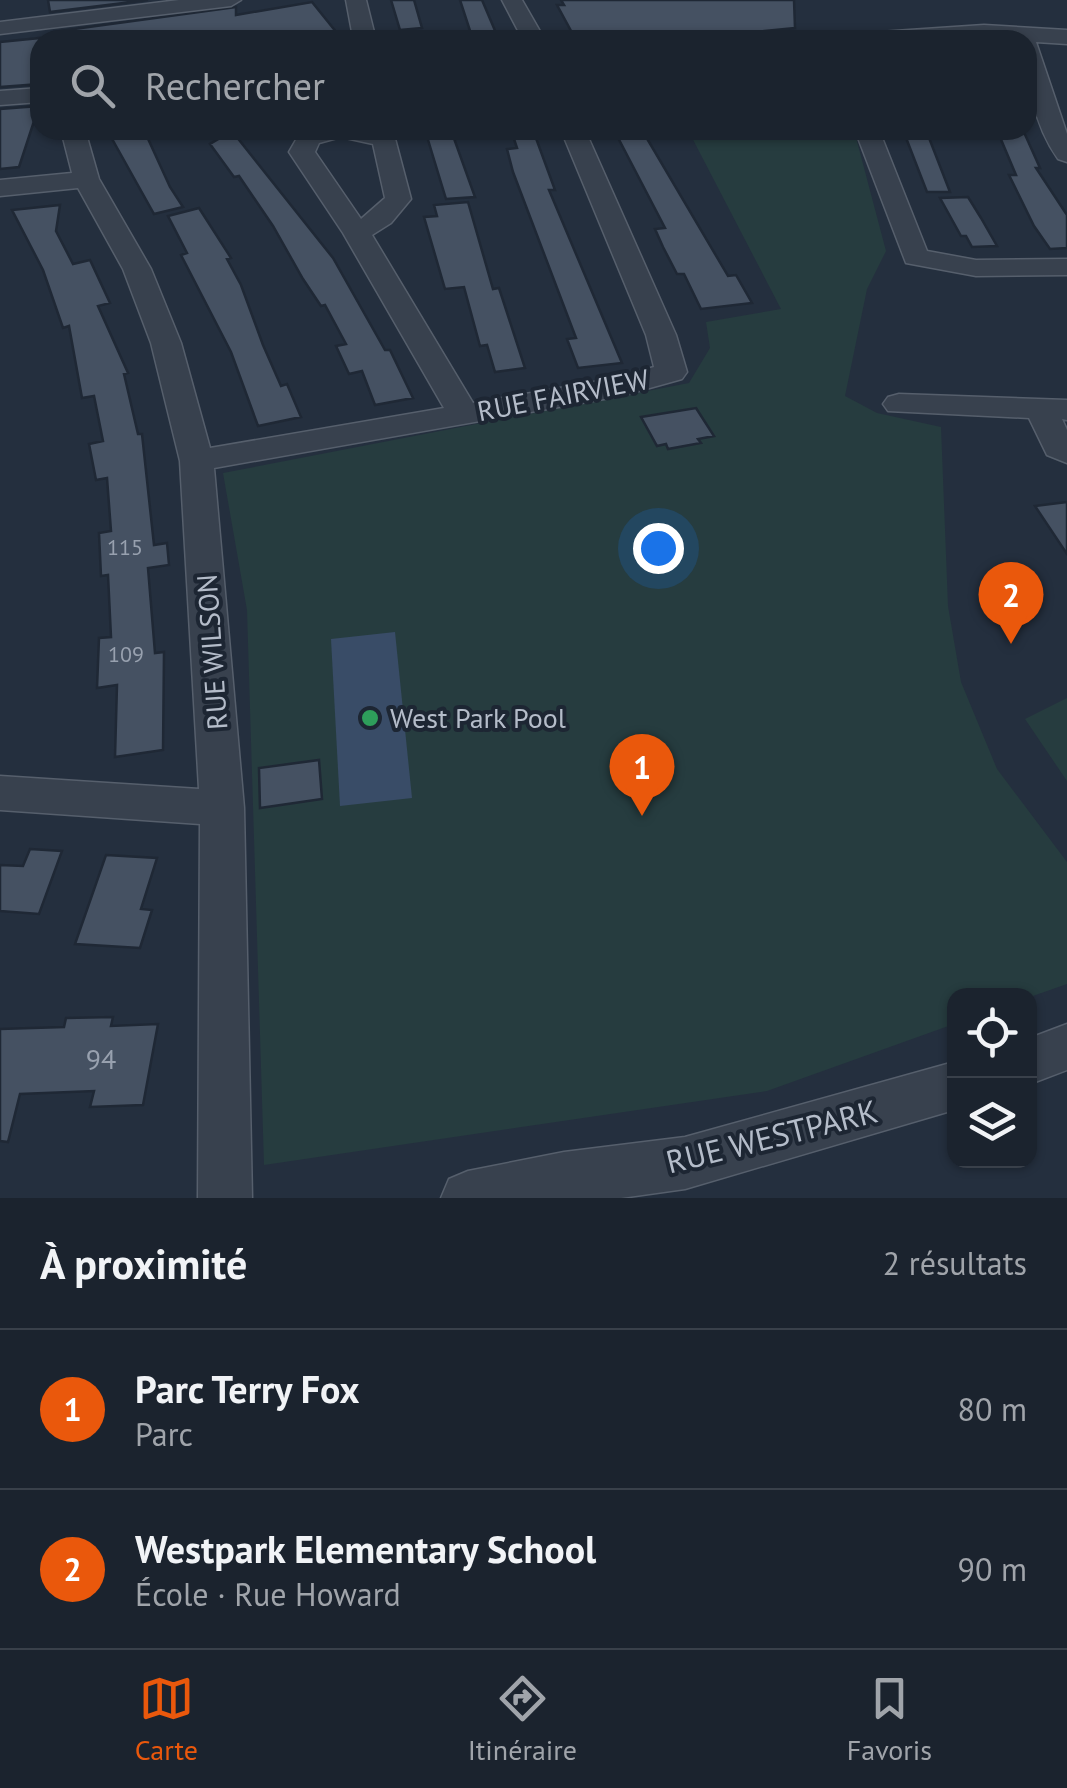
<!DOCTYPE html>
<html lang="fr">
<head>
<meta charset="utf-8">
<style>
  :root { --surface:#1b232e; --page:#242b36; --text:#f1f3f6; --muted:#a0a4aa; --line:#39404a; --accent:#ea580c }
  body { margin:0; font-family:"PT Sans",sans-serif; background:var(--page); color:var(--text) }
  .controls { position:absolute; right:30px; bottom:30px; display:grid; overflow:hidden; border-radius:20px; box-shadow:0 2px 8px #0004 }
  .controls button { width:90px; height:90px; display:grid; place-items:center; padding:0; border:0; border-bottom:2px solid var(--line); background:var(--surface); color:var(--text); font:50px sans-serif }
  .you { position:absolute; left:658px; top:548px; width:35px; height:35px; margin:-25px; border:8px solid #fff; border-radius:50%; background:#1a73e8; box-shadow:0 0 0 15px #1a73e833 }
  .badge { display:grid; place-items:center; width:65px; height:65px; border-radius:50%; background:var(--accent); color:#fff; font-size:32px; font-weight:700 }
  .pin { position:absolute; translate:-50% -82px; filter:drop-shadow(0 2px 5px #0008) }
  .pin::after { content:''; position:absolute; top:52px; width:35px; height:30px; background:inherit; clip-path:polygon(0 0,100% 0,50% 100%) }
  .list { margin:0; padding:0; list-style:none }
  h2 { display:flex; justify-content:space-between; align-items:center; height:130px; margin:0; padding:0 40px; font-size:42px }
  h2 small { font-size:32px; font-weight:400; color:var(--muted) }
  .list li { display:grid; grid-template-columns:65px 1fr auto; gap:30px; align-items:center; box-sizing:border-box; height:160px; padding:0 40px; border-top:2px solid var(--line) }
  .list b { display:block; font-size:38px; white-space:nowrap }
  .list p { margin:0; font-size:32px; white-space:nowrap; color:var(--muted) }
  .list em { font-size:32px; font-style:normal; color:var(--muted) }
  .icon { flex:none; width:55px; height:55px; fill:none; stroke:currentColor; stroke-width:2; stroke-linecap:round; stroke-linejoin:round }
  .map { position:relative; flex:none; width:1067px; height:1198px; overflow:hidden }
  .search { position:absolute; background:var(--surface); box-shadow:0 2px 8px #0004; left:30px; right:30px; top:30px; height:110px; display:flex; align-items:center; gap:25px; box-sizing:border-box; padding:0 35px; border-radius:30px; color:var(--muted); font-size:38px }
  .sheet { height:450px; background:var(--surface) }
  nav { display:flex; justify-content:space-around; align-items:center; box-sizing:border-box; height:140px; border-top:2px solid var(--line); background:var(--surface); font-size:28px; color:var(--muted) }
  nav a { display:grid; justify-items:center; gap:5px }
  nav .on { color:var(--accent) }
  .map>svg:first-child { display:block }
</style>
</head>
<body>
<div class="map">
<svg width="1067" height="1198" viewBox="0 0 1067 1198">
  <rect width="100%" height="100%" fill="#242f3e"/>
  <path fill="#263c3f" d="M 688,130 L 854,130 L 886,251 L 867,289 L 845,396 L 877,413 L 941,427 L 948,606 L 961,682 L 997,769 L 1067,862 L 1067,984 L 1030,997 L 954,996 L 954,1024 L 767,1091 L 264,1165 L 247,610 L 223,473 L 689,383 L 710,348 L 706,322 L 781,309 Z
    M 1067,698 L 1067,781 L 1025,719 Z"/>
  <path fill="#394c67" d="M 395,632 L 412,798 L 340,806 L 331,639 Z"/>
  <path fill="#455162" stroke="#1f2835" stroke-width="2.5" d="M 48,0 L 148,0 L 50,12 Z
    M 391,0 L 414,0 L 422,28 L 400,30 Z
    M 460,0 L 482,0 L 499,40 L 473,40 Z
    M 561,0 L 794,0 L 795,28 L 674,40 L 576,40 L 557,5 L 564,5 Z
    M 312,2 L 337,33 L 320,35 L 324,40 L 165,40 L 164,33 L 53,40 L 52,32 L 236,7 L 236,15 Z
    M 40,38 L 40,84 L 0,87 L 0,42 Z
    M 39,106 L 19,167 L 0,169 L 0,109 Z
    M 121,130 L 144,130 L 170,187 L 183,207 L 154,214 L 111,137 L 123,135 Z
    M 425,130 L 451,130 L 475,197 L 446,199 Z
    M 511,130 L 533,130 L 555,190 L 549,190 L 622,363 L 578,368 L 567,339 L 576,338 L 513,172 L 507,149 L 517,148 Z
    M 614,130 L 642,130 L 728,276 L 736,275 L 752,303 L 701,309 L 684,274 L 677,274 L 663,247 L 655,229 L 665,228 Z
    M 903,130 L 926,130 L 950,192 L 927,192 Z
    M 997,130 L 1023,130 L 1040,168 L 1036,168 L 1067,215 L 1067,248 L 1050,249 L 1034,226 L 1009,175 L 1016,175 Z
    M 232,131 L 333,258 L 385,350 L 390,350 L 413,398 L 375,405 L 362,371 L 349,374 L 336,346 L 346,344 L 325,305 L 321,306 L 303,279 L 273,226 L 239,176 L 234,177 L 210,144 Z
    M 968,197 L 981,218 L 997,246 L 972,247 L 966,236 L 961,236 L 940,198 Z
    M 468,202 L 493,289 L 499,288 L 525,368 L 495,372 L 487,345 L 480,346 L 464,287 L 445,289 L 424,217 L 437,216 L 434,205 Z
    M 60,205 L 56,231 L 73,264 L 90,260 L 110,303 L 98,306 L 128,373 L 124,374 L 138,434 L 142,434 L 154,545 L 167,543 L 169,565 L 148,568 L 155,653 L 164,652 L 163,750 L 115,757 L 117,685 L 97,688 L 99,638 L 111,637 L 108,575 L 101,576 L 99,533 L 111,531 L 107,478 L 96,480 L 89,444 L 103,441 L 94,396 L 82,398 L 69,326 L 63,328 L 43,270 L 12,210 Z
    M 199,208 L 231,258 L 227,259 L 241,285 L 263,345 L 281,386 L 287,384 L 301,417 L 258,426 L 231,352 L 181,255 L 187,253 L 168,216 Z
    M 696,408 L 714,436 L 698,439 L 701,443 L 668,449 L 666,444 L 657,446 L 641,417 Z
    M 1067,502 L 1067,554 L 1035,506 Z
    M 319,760 L 322,799 L 260,808 L 259,768 Z
    M 30,849 L 62,851 L 39,914 L 0,911 L 0,865 L 23,866 Z
    M 106,855 L 157,858 L 141,909 L 152,910 L 140,948 L 75,944 Z
    M 113,1017 L 111,1026 L 158,1024 L 143,1105 L 90,1107 L 94,1091 L 20,1094 L 8,1142 L 0,1141 L 0,1029 L 64,1027 L 66,1018 Z"/>
  <g fill="none" stroke-linecap="round" stroke-linejoin="round">
    <g stroke="#565f6c" stroke-width="3">
      <path id="minor" d="M 179,0 L 241,0 L 231,6 L 0,34 L 0,22 Z
        M 346,0 L 366,0 L 374,32 L 368,40 L 346,40 L 352,32 Z
        M 502,0 L 522,0 L 545,40 L 523,40 Z
        M 984,25 L 1067,30 L 1067,44 L 1036,42 L 1067,134 L 1067,162 L 1058,159 C 1033,123 1027,83 1027,40 L 854,40 L 865,33 Z
        M 40,88 L 40,102 L 0,105 L 0,91 Z
        M 61,130 L 85,130 L 99,179 L 151,269 L 181,343 L 210,448 L 444,408 L 343,233 L 289,152 L 300,133 L 310,130 L 384,130 L 394,135 L 411,199 L 391,223 L 372,235 L 473,403 L 617,378 L 654,367 L 646,335 L 561,130 L 585,130 L 676,335 L 687,372 L 682,379 L 621,396 L 214,468 L 244,808 L 252,1198 L 198,1198 L 200,824 L 0,810 L 0,776 L 199,789 L 180,461 L 151,343 L 123,269 L 78,188 L 0,196 L 0,180 L 72,173 ZM 341,137 L 373,144 L 385,198 L 361,219 L 315,152 L 319,143 Z
        M 855,130 L 879,130 L 927,251 L 976,260 L 1067,259 L 1067,275 L 976,276 L 906,263 Z
        M 899,394 L 1067,400 L 1067,420 L 1062,419 L 1067,430 L 1067,463 L 1047,455 L 1029,418 L 888,411 L 883,404 L 888,397 Z
        M 1067,1024 L 1067,1070 L 1030,1084 L 1030,1038 Z
        M 954,1062 L 954,1110 L 685,1189 L 621,1198 L 441,1198 L 449,1179 L 468,1171 L 564,1152 L 685,1137 Z"/>
    </g>
    <use href="#minor" fill="#38414e" fill-rule="evenodd"/>
  </g>
  <circle fill="#2e9e5b" stroke="#1d2633" stroke-width="4" cx="370" cy="718" r="10"/>
  <g text-anchor="middle" stroke-width="8" stroke-linejoin="round" paint-order="stroke">
    <g font-size="22" fill="#98a1af">
      <text x="125" y="555">115</text>
      <text x="126" y="662">109</text>
    </g>
    <g font-size="28" fill="#b4bcc9" stroke="#1d2633">
      <text transform="translate(563 395) rotate(-11)" y="10">RUE FAIRVIEW</text>
      <text transform="translate(212 652) rotate(-94)" y="10">RUE WILSON</text>
    </g>
    <g font-size="28" fill="#b4bcc9" stroke="#1d2633" text-anchor="start">
      <text x="390" y="728">West Park Pool</text>
    </g>
    <g font-size="28" fill="#98a1af">
      <text x="101" y="1069">94</text>
    </g>
    <g font-size="32" fill="#b4bcc9" stroke="#1d2633">
      <text transform="translate(772 1137) rotate(-14)" y="11">RUE WESTPARK</text>
    </g>
  </g>
</svg>
<div class="controls">
<button><svg class="icon" aria-label="locate" viewBox="0 0 24 24"><circle cx="12" cy="12" r="6"/><path d="M12 2v4M12 18v4M2 12h4M18 12h4"/></svg></button>
<button><svg class="icon" aria-label="layers" viewBox="0 0 24 24"><path d="M12 4l9 5-9 5-9-5zM3 14l9 5 9-5"/></svg></button>
</div>
<div class="you"></div>
<div class="pin badge" style="left:642px;top:816px">1</div>
<div class="pin badge" style="left:1011px;top:644px">2</div>
<div class="search"><svg class="icon" aria-label="search" viewBox="0 0 24 24"><circle cx="10" cy="10" r="6"/><path d="M15 15l6 6"/></svg>Rechercher</div>
</div>
<section class="sheet">
<h2>À proximité<small>2 résultats</small></h2>
<ul class="list">
<li><span class="badge">1</span><div><b>Parc Terry Fox</b><p>Parc</p></div><em>80 m</em></li>
<li><span class="badge">2</span><div><b>Westpark Elementary School</b><p>École · Rue Howard</p></div><em>90 m</em></li>
</ul>
</section>
<nav>
<a class="on"><svg class="icon" aria-label="map" viewBox="0 0 24 24"><path d="M3 6l6-2 6 2 6-2v14l-6 2-6-2-6 2zM9 4v14M15 6v14"/></svg>Carte</a>
<a><svg class="icon" aria-label="directions" viewBox="0 0 24 24"><path d="M12 3l9 9-9 9-9-9zM9 14v-3h6M13 9l2 2-2 2"/></svg>Itinéraire</a>
<a><svg class="icon" aria-label="saved" viewBox="0 0 24 24"><path d="M7 4h10v16l-5-4-5 4z"/></svg>Favoris</a>
</nav>
</body>
</html>
